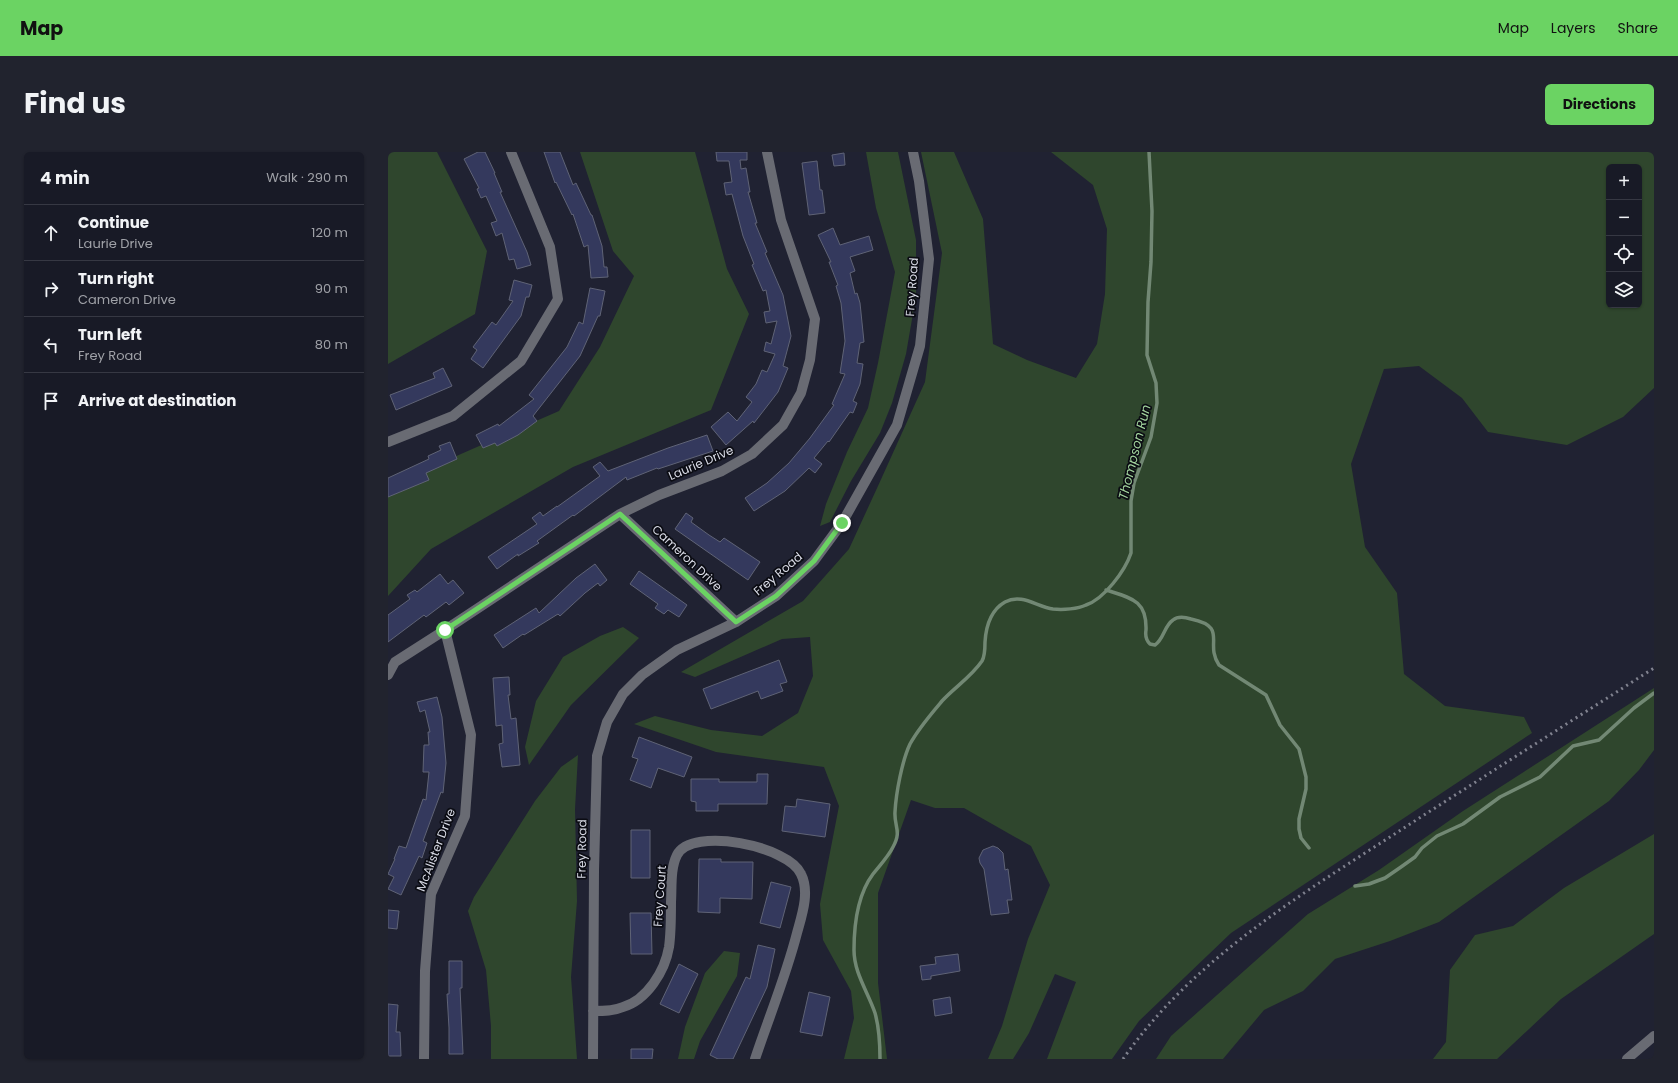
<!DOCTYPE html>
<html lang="en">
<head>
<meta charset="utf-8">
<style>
  :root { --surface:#181a26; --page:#21232e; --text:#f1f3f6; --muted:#9fa1a7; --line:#363843; --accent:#6bd363 }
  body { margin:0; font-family:Poppins,sans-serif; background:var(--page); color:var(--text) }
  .controls { position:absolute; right:12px; top:12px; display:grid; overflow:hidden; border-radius:6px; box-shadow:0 1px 3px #0004 }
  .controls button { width:36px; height:36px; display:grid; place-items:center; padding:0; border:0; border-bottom:1px solid var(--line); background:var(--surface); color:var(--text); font:20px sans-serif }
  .stop { position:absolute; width:12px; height:12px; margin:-9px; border:3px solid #6bd363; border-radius:50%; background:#fff }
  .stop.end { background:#6bd363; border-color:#fff; box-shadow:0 1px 4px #0008 }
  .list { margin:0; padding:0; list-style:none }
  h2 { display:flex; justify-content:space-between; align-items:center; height:52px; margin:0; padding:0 16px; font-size:17px }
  h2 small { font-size:13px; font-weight:400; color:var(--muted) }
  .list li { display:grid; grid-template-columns:26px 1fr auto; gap:12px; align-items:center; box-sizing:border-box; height:56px; padding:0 16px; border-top:1px solid var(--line) }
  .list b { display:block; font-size:15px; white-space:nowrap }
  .list p { margin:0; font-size:13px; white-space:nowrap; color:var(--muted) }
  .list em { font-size:13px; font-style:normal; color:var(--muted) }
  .icon { flex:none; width:22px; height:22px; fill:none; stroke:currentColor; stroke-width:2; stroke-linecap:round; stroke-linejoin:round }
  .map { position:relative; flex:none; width:1266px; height:907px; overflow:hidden; border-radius:6px }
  header { display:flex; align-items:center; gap:24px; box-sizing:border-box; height:56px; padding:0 20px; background:var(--accent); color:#111 }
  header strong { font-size:19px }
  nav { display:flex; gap:22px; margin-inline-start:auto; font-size:14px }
  .intro { display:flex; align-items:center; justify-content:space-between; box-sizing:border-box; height:96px; padding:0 24px }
  h1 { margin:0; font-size:28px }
  .button { padding:10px 18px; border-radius:6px; background:var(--accent); color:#111; font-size:14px; font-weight:700 }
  main { display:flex; gap:24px; padding:0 24px }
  aside { flex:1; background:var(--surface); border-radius:6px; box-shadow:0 1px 3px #0004 }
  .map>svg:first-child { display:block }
</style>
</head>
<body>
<header>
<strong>Map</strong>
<nav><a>Map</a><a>Layers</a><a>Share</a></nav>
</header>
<div class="intro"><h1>Find us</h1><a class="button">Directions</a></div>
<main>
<aside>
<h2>4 min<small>Walk · 290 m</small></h2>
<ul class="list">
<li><svg class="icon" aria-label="ahead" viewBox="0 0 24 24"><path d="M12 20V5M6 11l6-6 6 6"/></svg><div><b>Continue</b><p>Laurie Drive</p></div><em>120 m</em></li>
<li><svg class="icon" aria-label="right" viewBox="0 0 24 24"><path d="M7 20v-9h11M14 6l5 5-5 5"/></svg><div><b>Turn right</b><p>Cameron Drive</p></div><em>90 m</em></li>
<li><svg class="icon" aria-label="left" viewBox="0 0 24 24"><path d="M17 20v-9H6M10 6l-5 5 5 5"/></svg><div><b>Turn left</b><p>Frey Road</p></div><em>80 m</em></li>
<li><svg class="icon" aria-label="arrive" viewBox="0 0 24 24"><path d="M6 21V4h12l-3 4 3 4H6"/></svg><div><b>Arrive at destination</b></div></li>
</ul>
</aside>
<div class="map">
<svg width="1266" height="907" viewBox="0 0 1266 907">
  <rect width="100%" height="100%" fill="#202232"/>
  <path fill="#2f462d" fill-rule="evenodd" d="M 0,0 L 49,0 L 99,99 L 87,162 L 0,212 Z
    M 192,0 L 307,0 L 339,117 L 361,162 L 323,258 L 185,315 L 43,397 L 0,444 L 0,334 L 171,259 L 212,195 L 246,124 L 225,99 Z
    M 478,0 L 510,0 L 528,88 L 528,144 L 518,202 L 504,251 L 492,281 L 463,329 L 442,370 L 432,374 L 438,352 L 459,300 L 480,256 L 490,211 L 507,120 L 488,56 Z
    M 533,0 L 566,0 L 595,67 L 605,192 L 639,208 L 688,226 L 709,192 L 717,142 L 719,77 L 705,33 L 663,0 L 1266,0 L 1266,236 L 1235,265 L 1179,293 L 1100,280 L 1074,246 L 1031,214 L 996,217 L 963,312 L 977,395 L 1009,441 L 1016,522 L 1057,554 L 1136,565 L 1144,581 L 843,781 L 751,869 L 724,907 L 659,907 L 688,830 L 667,822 L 641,881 L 625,907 L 600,907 L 614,874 L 640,787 L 662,733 L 643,694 L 576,656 L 547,656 L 523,648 L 490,741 L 490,831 L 499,907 L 456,907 L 466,866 L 463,839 L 435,788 L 432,752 L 451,654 L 436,615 L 328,600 L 246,572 L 267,564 L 323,578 L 374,584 L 410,561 L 425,524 L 422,485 L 394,487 L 307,525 L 293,520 L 415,449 L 461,397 L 490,334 L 537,230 L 554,101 ZM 1221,15 L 1251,15 L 1251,153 L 1221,153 Z
    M 235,475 L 251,486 L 183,553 L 141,613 L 137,595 L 148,549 L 175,505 L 212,484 Z
    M 1266,536 L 1266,598 L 1251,618 L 1221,649 L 1051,770 L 1002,789 L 947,807 L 915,839 L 876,858 L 835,907 L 768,907 L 783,884 L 920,762 L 991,718 L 1075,659 Z
    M 190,603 L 187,657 L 189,749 L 183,825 L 189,907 L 103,907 L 103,874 L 98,818 L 80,759 L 86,745 L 147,649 L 173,615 Z
    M 1266,682 L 1266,782 L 1173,847 L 1109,907 L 1045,907 L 1058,890 L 1062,818 L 1087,783 L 1125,774 L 1176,736 Z
    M 336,799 L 352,801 L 349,824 L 312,889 L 306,907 L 290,907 L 297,875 L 317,821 Z"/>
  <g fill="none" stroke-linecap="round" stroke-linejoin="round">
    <path stroke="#728874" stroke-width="3.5" d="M 718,438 C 743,446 759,448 758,478 C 757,484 758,488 762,492 L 767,493 C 776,487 776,474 785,468 C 790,464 797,465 803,467 C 841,475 816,491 831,513 L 878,543 L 892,573 L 911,597 L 918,625 L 918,637 L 911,667 L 911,677 L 913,686 L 921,696
      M 967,734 L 981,732 L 997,726 L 1013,715 L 1027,705 L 1034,696 L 1049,684 L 1075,672 L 1112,645 L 1152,625 L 1185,594 L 1211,588 L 1246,556 L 1266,541
      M 492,907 C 492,892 491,875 487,861 C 480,840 466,821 466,798 C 466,773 470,742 485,722 C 492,713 500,705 505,695 C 514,679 506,675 507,660 C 508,641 514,609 522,592 C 530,577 543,562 554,549 C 567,535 583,525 594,509 C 597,504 597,496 597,490 C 598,474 603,458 617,450 C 634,441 649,455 665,457 C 675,458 690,457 698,453 C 716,447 737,419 743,401 L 743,349 L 746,331 L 763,285 L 769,251 L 768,231 L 759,203 L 760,150 L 763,110 L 764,59 L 761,0"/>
  </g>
  <path fill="#34395d" stroke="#5f6376" d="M 90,0 L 97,0 L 107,21 L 106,21 L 114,40 L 112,40 L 139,100 L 143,113 L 129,117 L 126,107 L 121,108 L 114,81 L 108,84 L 103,71 L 109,69 L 98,44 L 93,46 L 89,37 L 91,36 L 76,7 Z
    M 156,0 L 172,0 L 185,33 L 188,31 L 203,63 L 204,63 L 214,94 L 216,115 L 219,115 L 220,125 L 203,126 L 200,93 L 196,95 L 185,62 L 184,63 L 168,30 L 167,31 Z
    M 328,0 L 359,0 L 359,8 L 352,8 L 353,17 L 358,16 L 362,40 L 360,40 L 369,71 L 367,71 L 379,100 L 377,101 L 395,143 L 403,184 L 395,214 L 400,216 L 390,240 L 366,271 L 365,269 L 338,293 L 323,275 L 340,260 L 349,269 L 364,250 L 358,245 L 368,232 L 374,218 L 379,220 L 387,202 L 376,199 L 378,190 L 383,192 L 389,169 L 378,171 L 376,160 L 382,159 L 378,138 L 375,139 L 364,113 L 366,112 L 355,84 L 344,42 L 338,43 L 336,31 L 344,30 L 341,9 L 329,9 Z
    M 456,1 L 457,13 L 446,14 L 444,3 Z
    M 429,9 L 432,38 L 434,38 L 437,61 L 421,63 L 414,11 Z
    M 445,76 L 452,93 L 481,84 L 485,98 L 462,105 L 467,119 L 462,121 L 467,142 L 469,141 L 472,151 L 476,190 L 472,191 L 469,211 L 475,212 L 472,232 L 465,249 L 469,251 L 465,261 L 462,260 L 441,290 L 440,289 L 426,306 L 434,312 L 427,321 L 421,316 L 397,339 L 366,359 L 357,346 L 379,331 L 401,311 L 422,286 L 446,253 L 444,252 L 457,222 L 452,221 L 457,189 L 453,151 L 448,134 L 450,133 L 441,110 L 443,110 L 430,83 Z
    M 126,128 L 144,133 L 141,145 L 138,145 L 133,164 L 95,216 L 83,207 L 89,198 L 85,195 L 104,170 L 108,173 L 125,149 L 121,148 Z
    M 202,136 L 217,139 L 212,164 L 210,164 L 192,204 L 145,264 L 149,269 L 130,283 L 109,294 L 107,291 L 95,296 L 88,283 L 110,272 L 111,274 L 146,247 L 141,243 L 179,195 L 191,170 L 195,172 Z
    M 55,216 L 64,234 L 8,258 L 2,243 L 47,226 L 45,221 Z
    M 319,283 L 325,299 L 270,317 L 269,316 L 239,328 L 238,325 L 186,364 L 185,363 L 149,389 L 151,391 L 130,404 L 130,402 L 109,417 L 100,405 L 149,372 L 144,366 L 152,360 L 155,364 L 169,354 L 169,355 L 212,324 L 205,315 L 212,310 L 220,319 L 280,296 Z
    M 62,290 L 69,307 L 38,321 L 41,328 L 0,345 L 0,326 L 41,307 L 40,304 L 53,298 L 51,294 Z
    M 298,361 L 305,366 L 303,370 L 321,383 L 332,390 L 336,386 L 372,410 L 360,428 L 287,377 Z
    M 207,412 L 219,428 L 212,434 L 210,431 L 197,441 L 172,464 L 170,462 L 136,483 L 135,482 L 115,496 L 106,483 L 148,456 L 151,461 L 188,426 Z
    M 251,419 L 299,453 L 291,465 L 280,458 L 276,462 L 267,456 L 270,452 L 242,432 Z
    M 52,422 L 60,432 L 65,428 L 76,441 L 61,453 L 58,450 L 38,465 L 36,463 L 0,490 L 0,463 L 22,447 L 19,443 L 27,438 L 29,440 Z
    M 391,508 L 399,530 L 392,532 L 395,539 L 373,547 L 370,539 L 323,557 L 315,537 Z
    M 121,525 L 122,543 L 120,543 L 123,567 L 128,566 L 132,613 L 114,615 L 111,592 L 115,591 L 114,573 L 108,574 L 105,526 Z
    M 49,545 L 54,565 L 58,611 L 55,641 L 53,640 L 35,689 L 39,691 L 34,706 L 31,704 L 13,743 L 0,737 L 6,725 L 0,722 L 7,707 L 6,707 L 11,694 L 18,696 L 35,647 L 38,648 L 41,620 L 35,620 L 36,593 L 41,593 L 40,580 L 42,580 L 37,558 L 32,560 L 29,550 Z
    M 251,585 L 304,605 L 296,625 L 270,616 L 263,636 L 242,628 L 250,607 L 244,605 Z
    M 369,622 L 380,622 L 379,652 L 330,652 L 330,659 L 308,659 L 308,650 L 303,649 L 303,627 L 331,627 L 331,630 L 369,630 Z
    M 409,647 L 442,652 L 437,685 L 394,679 L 397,654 L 408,655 Z
    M 243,678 L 262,678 L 262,726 L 243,726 Z
    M 605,694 L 610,696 L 615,701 L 617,718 L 620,717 L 624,748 L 619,748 L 621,761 L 603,763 L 596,717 L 592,711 L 591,706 L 595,698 Z
    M 311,707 L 333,707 L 333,710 L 365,710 L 364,747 L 332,746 L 332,761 L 310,760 Z
    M 383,730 L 403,735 L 392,776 L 372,771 Z
    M 0,758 L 11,759 L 9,777 L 0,776 Z
    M 242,761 L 263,761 L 264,802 L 243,802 Z
    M 370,793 L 387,797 L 379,835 L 345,907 L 330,907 L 322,903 L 358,825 L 362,827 Z
    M 570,802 L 572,819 L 543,824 L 543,827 L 534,828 L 532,814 L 548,812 L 547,805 Z
    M 61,809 L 74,809 L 74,836 L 72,836 L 75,902 L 61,902 L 61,876 L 59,842 L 61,842 Z
    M 291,812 L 310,822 L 291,861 L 272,852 Z
    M 421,840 L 442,845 L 434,884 L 412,880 Z
    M 562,845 L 564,861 L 547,864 L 545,848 Z
    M 0,852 L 10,853 L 8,880 L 12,880 L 13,904 L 0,904 Z
    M 243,897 L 265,897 L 264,907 L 243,907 Z"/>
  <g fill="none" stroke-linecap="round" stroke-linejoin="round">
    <path stroke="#696b73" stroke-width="10" d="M 0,290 L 65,264 L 133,209 L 170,147 L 162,95 L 123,0
      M 232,362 L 348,470
      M 0,523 L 7,510 L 57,478 L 232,362 L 271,343 L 334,319 L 364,302 L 395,273 L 413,241 L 422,208 L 427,167 L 393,68 L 379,0
      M 205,859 C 216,859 226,859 235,855 C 259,848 277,819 281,795 C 283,781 283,765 283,750 C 284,735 282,717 289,703 C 304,674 401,694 413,722 C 422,740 414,763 409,781 C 398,824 381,865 367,907
      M 36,907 L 37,819 L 43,742 L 77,664 L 83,583 L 57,478
      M 205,907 L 206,719 L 209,604 L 219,570 L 235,542 L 254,523 L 289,498 L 348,470 L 388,444 L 426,409 L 454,371 L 509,273 L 532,194 L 541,107 L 531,29 L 525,0
      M 1239,907 L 1266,884"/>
    <path stroke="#80828f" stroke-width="3" stroke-dasharray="2 4" stroke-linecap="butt" d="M 735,907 C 807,804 919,739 1022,672 C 1103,620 1185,568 1266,516"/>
  </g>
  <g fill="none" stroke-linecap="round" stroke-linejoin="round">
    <path stroke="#6bd363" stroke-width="5" d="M 57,478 L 232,362 L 348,470 L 388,444 L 426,409 L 454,371"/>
  </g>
  <g text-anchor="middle" stroke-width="3.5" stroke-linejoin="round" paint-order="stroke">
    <g font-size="12" fill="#d8dae5" stroke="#0b0c13">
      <text transform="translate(524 135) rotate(-86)" y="4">Frey Road</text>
      <text transform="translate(313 311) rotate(-23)" y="4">Laurie Drive</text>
      <text transform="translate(299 406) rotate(43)" y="4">Cameron Drive</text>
      <text transform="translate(390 422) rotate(-40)" y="4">Frey Road</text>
      <text transform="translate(194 697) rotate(-89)" y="4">Frey Road</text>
      <text transform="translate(48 698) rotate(-69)" y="4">McAlister Drive</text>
      <text transform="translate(272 744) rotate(-86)" y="4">Frey Court</text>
    </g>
    <g font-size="13" font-style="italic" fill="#a2d49d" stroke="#0b0c13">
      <text transform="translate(746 300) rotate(-76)" y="5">Thompson Run</text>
    </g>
  </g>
</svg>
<div class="controls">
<button>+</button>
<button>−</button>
<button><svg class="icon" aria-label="locate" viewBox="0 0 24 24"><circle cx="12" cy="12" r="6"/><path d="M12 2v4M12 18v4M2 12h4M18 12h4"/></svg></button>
<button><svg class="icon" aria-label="layers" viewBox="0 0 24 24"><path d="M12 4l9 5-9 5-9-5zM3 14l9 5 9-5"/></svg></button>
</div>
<div class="stop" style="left:57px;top:478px"></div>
<div class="stop end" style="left:454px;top:371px"></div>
</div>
</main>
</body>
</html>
